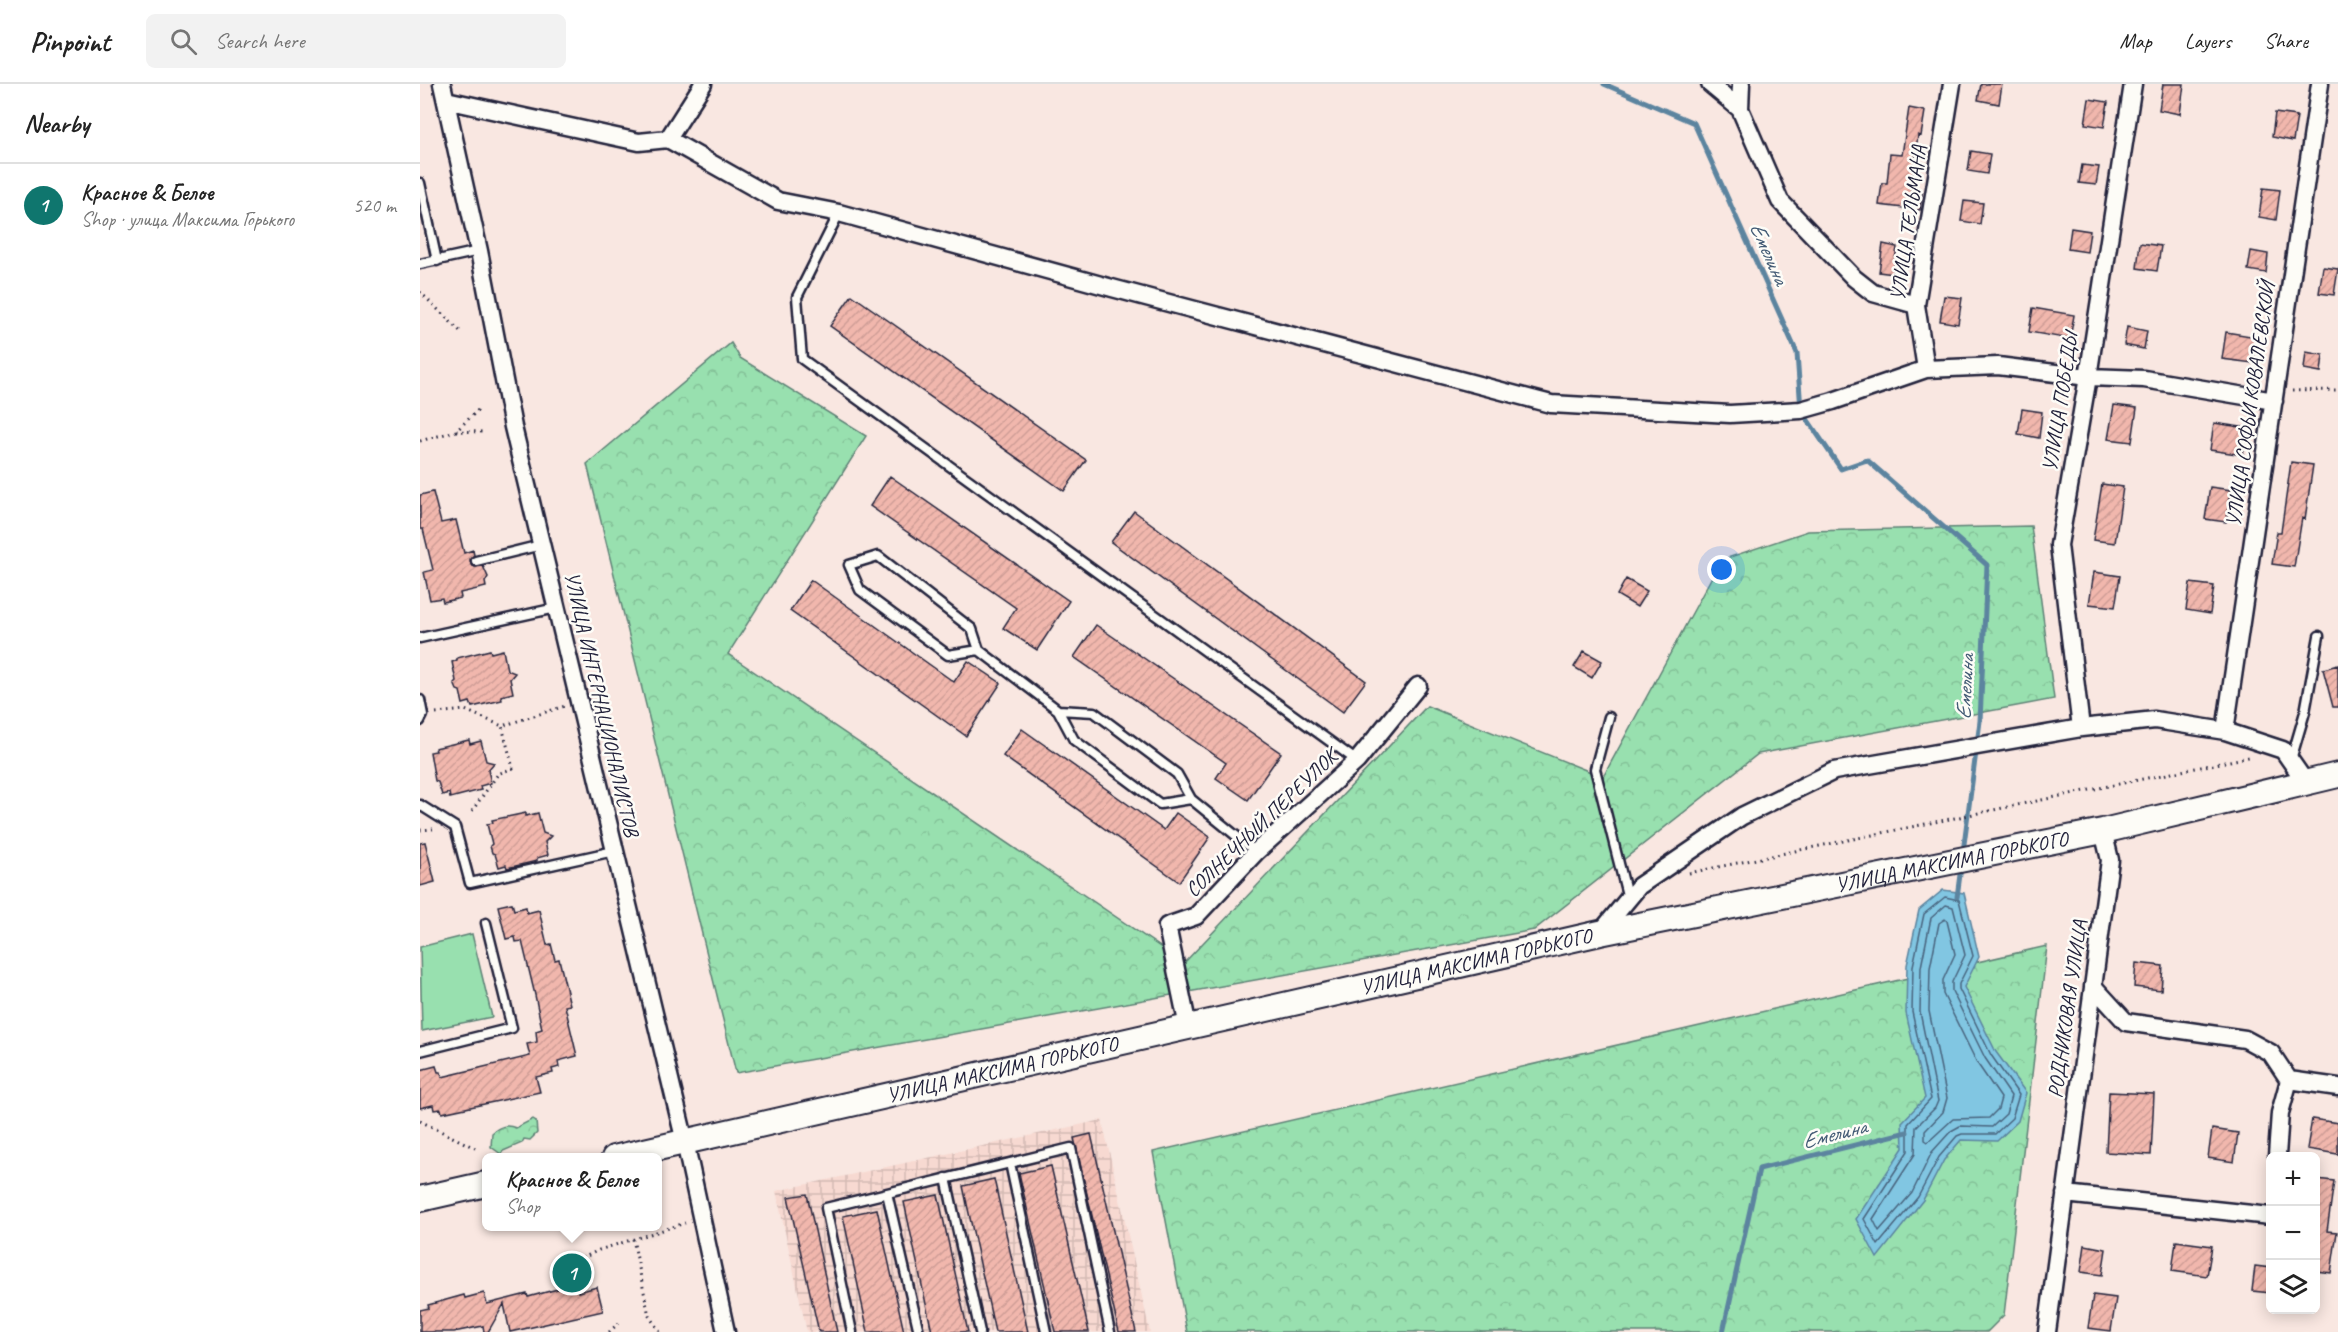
<!DOCTYPE html>
<html lang="en">
<head>
<meta charset="utf-8">
<style>
  :root { --surface:#fff; --page:#f2f2f2; --text:#222; --muted:#767676; --line:#e0e0e0; --accent:#0f766e }
  body { margin:0; font-family:Caveat,sans-serif; background:var(--page); color:var(--text) }
  .controls { position:absolute; right:18px; bottom:18px; display:grid; overflow:hidden; border-radius:9px; box-shadow:0 3px 15px #0003 }
  .controls button { width:54px; height:54px; display:grid; place-items:center; padding:0; border:0; border-bottom:2px solid var(--line); background:var(--surface); color:var(--text); font:30px sans-serif }
  .you { position:absolute; left:1302px; top:486px; width:21px; height:21px; margin:-15px; border:4px solid #fff; border-radius:50%; background:#1a73e8; box-shadow:0 0 0 9px #1a73e833 }
  .badge { display:grid; place-items:center; width:39px; height:39px; border-radius:50%; background:var(--accent); color:#fff; font-size:20px; font-weight:700 }
  .pin { position:absolute; translate:-50% -50%; border:3px solid #fff; box-shadow:0 2px 6px #0006 }
  .popup { position:absolute; left:62px; top:1069px; width:180px; height:78px; box-sizing:border-box; display:grid; place-content:center; border-radius:9px; background:var(--surface); filter:drop-shadow(0 2px 4px #0005); font-size:20px; white-space:nowrap; color:var(--muted) }
  .popup b { font-size:22px; color:var(--text) }
  .popup::after { content:''; position:absolute; left:50%; top:100%; margin-left:-12px; border:12px solid transparent; border-top-color:var(--surface) }
  .list { margin:0; padding:0; list-style:none }
  h2 { display:flex; justify-content:space-between; align-items:center; height:78px; margin:0; padding:0 24px; font-size:26px }
  h2 small { font-size:20px; font-weight:400; color:var(--muted) }
  .list li { display:grid; grid-template-columns:39px 1fr auto; gap:18px; align-items:center; box-sizing:border-box; height:84px; padding:0 24px; border-top:2px solid var(--line) }
  .list b { display:block; font-size:22px; white-space:nowrap }
  .list p { margin:0; font-size:20px; white-space:nowrap; color:var(--muted) }
  .list em { font-size:20px; font-style:normal; color:var(--muted) }
  .icon { flex:none; width:33px; height:33px; fill:none; stroke:currentColor; stroke-width:2; stroke-linecap:round; stroke-linejoin:round }
  .map { position:relative; flex:none; width:1918px; height:1248px; overflow:hidden }
  header { display:flex; align-items:center; gap:36px; box-sizing:border-box; height:84px; padding:0 30px; background:var(--surface); border-bottom:2px solid var(--line) }
  header strong { font-size:28px }
  nav { display:flex; gap:33px; margin-inline-start:auto; font-size:21px }
  .search { width:420px; height:54px; background:var(--page); display:flex; align-items:center; gap:15px; box-sizing:border-box; padding:0 21px; border-radius:9px; color:var(--muted); font-size:22px }
  main { display:flex }
  aside { flex:1; background:var(--surface) }
  .map>svg:first-child { display:block }
</style>
</head>
<body>
<header>
<strong>Pinpoint</strong>
<div class="search"><svg class="icon" aria-label="search" viewBox="0 0 24 24"><circle cx="10" cy="10" r="6"/><path d="M15 15l6 6"/></svg>Search here</div>
<nav><a>Map</a><a>Layers</a><a>Share</a></nav>
</header>
<main>
<aside>
<h2>Nearby<small></small></h2>
<ul class="list">
<li><span class="badge">1</span><div><b>Красное &amp; Белое</b><p>Shop · улица Максима Горького</p></div><em>520 m</em></li>
</ul>
</aside>
<div class="map">
<svg width="1918" height="1248" viewBox="0 0 1918 1248">
  <defs>
    <pattern id="industrial-grid" width="8" height="8" patternUnits="userSpaceOnUse" patternTransform="scale(1.5)"><rect width="8" height="8" fill="#f7d9d1"/><path d="M0 4h8M4 0v8" fill="none" stroke="#d3bab4"/></pattern>
    <pattern id="forest-crowns" width="20" height="18" patternUnits="userSpaceOnUse" patternTransform="scale(1.5)"><rect width="20" height="18" fill="#98e0af"/><path d="M2 6a3 3 0 1 1 6 0M12 15a3 3 0 1 1 6 0" fill="none" stroke="#83c097"/></pattern>
    <pattern id="building-hatch" width="6" height="6" patternUnits="userSpaceOnUse" patternTransform="scale(1.5)"><rect width="6" height="6" fill="#f1b7ad"/><path d="M-1 1l2-2M0 6l6-6M5 7l2-2" fill="none" stroke="#ce9d96"/></pattern>
  </defs>
  <rect width="100%" height="100%" fill="#f9e7e1"/>
  <filter id="ink" filterUnits="userSpaceOnUse"><feTurbulence type="fractalNoise" baseFrequency=".0167" numOctaves="2"/><feDisplacementMap in="SourceGraphic" scale="12" xChannelSelector="R" yChannelSelector="G"/><feConvolveMatrix kernelMatrix="1 2 1 2 8 2 1 2 1" color-interpolation-filters="sRGB"/></filter>
  <g filter="url(#ink)">
    <path fill="url(#industrial-grid)" d="M 682,1036 L 730,1248 L 387,1248 L 356,1107 Z"/>
    <path fill="url(#forest-crowns)" stroke="#5d8175" stroke-width="1.5" d="M 311,259 L 320,274 L 446,352 L 308,570 L 764,879 L 1007,622 L 1183,693 L 1301,476 L 1388,447 L 1611,442 L 1634,615 L 1338,670 L 1114,846 L 316,989 L 167,380 Z
      M 1627,862 L 1584,1231 L 1567,1248 L 767,1248 L 733,1068 Z
      M 113,1035 L 116,1037 L 117,1049 L 110,1056 L 104,1055 L 102,1059 L 83,1067 L 81,1070 L 71,1063 L 72,1049 C 80,1042 86,1040 96,1044 Z"/>
    <path fill="#98e0af" stroke="#5d8175" stroke-width="1.5" d="M 52,850 L 72,933 L 2,947 L 0,863 Z"/>
    <path fill="#81c6e2" stroke="#5b849f" stroke-width="1.5" d="M 1523,806 L 1544,809 L 1559,873 L 1544,903 L 1576,968 L 1606,1009 L 1598,1037 L 1577,1057 L 1541,1056 L 1524,1076 L 1503,1116 L 1457,1174 L 1436,1135 L 1483,1064 L 1482,1038 L 1505,1014 L 1486,929 L 1487,881 L 1499,826 Z"/>
    <g fill="none" stroke-linecap="round" stroke-linejoin="round">
      <path stroke="#48647e" stroke-width="1.5" d="M 1525,813 L 1539,816 L 1553,872 L 1539,900 L 1539,905 L 1571,971 L 1599,1011 L 1592,1034 L 1575,1050 L 1542,1050 L 1537,1052 L 1519,1073 L 1498,1113 L 1458,1161 L 1444,1135 L 1488,1067 L 1488,1040 L 1511,1015 L 1492,928 L 1493,882 L 1504,830 Z
        M 1526,821 L 1533,823 L 1545,871 L 1532,898 L 1532,907 L 1565,974 L 1591,1012 L 1586,1030 L 1572,1043 L 1540,1042 L 1531,1047 L 1512,1068 L 1492,1109 L 1459,1147 L 1453,1135 L 1495,1070 L 1496,1043 L 1515,1024 L 1518,1017 L 1500,928 L 1501,883 L 1511,834 Z
        M 1525,835 L 1527,837 L 1535,870 L 1523,896 L 1523,910 L 1557,979 L 1581,1014 L 1578,1025 L 1569,1034 L 1533,1035 L 1508,1058 L 1505,1056 L 1505,1047 L 1523,1028 L 1527,1014 L 1509,927 L 1510,884 L 1519,839 Z"/>
      <path stroke="#5b849f" stroke-width="5" d="M 1184,0 L 1274,39 L 1377,269 L 1381,326 L 1421,385 L 1447,376 L 1567,481 L 1560,637 L 1543,768
        M 1537,813 L 1541,783
        M 1303,1248 L 1339,1085 L 1487,1048"/>
    </g>
    <path fill="url(#building-hatch)" stroke="#22223b" stroke-width="1.5" d="M 1561,0 L 1582,0 L 1579,20 L 1558,16 Z
      M 1743,0 L 1764,0 L 1760,30 L 1739,26 Z
      M 1669,15 L 1688,18 L 1684,43 L 1665,40 Z
      M 1489,24 L 1505,27 L 1501,52 L 1498,51 L 1491,107 L 1502,108 L 1500,126 L 1459,121 L 1462,99 L 1467,99 L 1470,70 L 1482,71 Z
      M 1855,29 L 1877,32 L 1873,57 L 1852,53 Z
      M 1551,67 L 1570,70 L 1567,90 L 1548,87 Z
      M 1662,81 L 1679,83 L 1676,101 L 1659,99 Z
      M 1843,104 L 1860,106 L 1856,136 L 1839,133 Z
      M 1544,117 L 1563,119 L 1560,140 L 1541,137 Z
      M 1651,144 L 1670,147 L 1667,168 L 1648,165 Z
      M 1720,159 L 1741,162 L 1737,187 L 1717,184 Z
      M 1463,160 L 1477,163 L 1473,190 L 1459,188 Z
      M 1831,167 L 1848,170 L 1846,189 L 1828,186 Z
      M 1903,183 L 1918,185 L 1914,211 L 1899,209 Z
      M 432,211 L 666,376 L 644,407 L 410,242 Z
      M 1524,212 L 1542,214 L 1538,240 L 1520,237 Z
      M 1613,224 L 1654,231 L 1650,255 L 1609,248 Z
      M 1707,243 L 1727,247 L 1724,265 L 1704,261 Z
      M 1806,248 L 1837,253 L 1833,279 L 1802,275 Z
      M 1886,268 L 1903,271 L 1901,288 L 1884,285 Z
      M 1694,321 L 1717,324 L 1712,358 L 1688,355 Z
      M 1602,325 L 1622,328 L 1619,354 L 1598,350 Z
      M 1794,339 L 1827,344 L 1823,371 L 1790,366 Z
      M 1871,378 L 1893,381 L 1885,435 L 1882,434 L 1874,483 L 1852,480 L 1857,448 L 1861,448 Z
      M 470,392 L 649,517 L 617,566 L 583,544 L 596,524 L 450,422 Z
      M 1682,400 L 1703,403 L 1695,459 L 1673,456 Z
      M 1790,403 L 1811,406 L 1806,438 L 1785,435 Z
      M 13,408 L 21,439 L 36,436 L 44,469 L 53,466 L 54,471 L 50,475 L 51,481 L 55,483 L 63,482 L 68,493 L 65,498 L 66,503 L 40,509 L 41,514 L 23,518 L 22,514 L 10,516 L 4,488 L 13,486 L 3,445 L 0,445 L 0,411 Z
      M 714,427 L 946,597 L 923,628 L 691,458 Z
      M 1674,488 L 1700,492 L 1695,523 L 1669,520 Z
      M 1206,495 L 1227,507 L 1217,523 L 1197,511 Z
      M 391,496 L 534,598 L 548,577 L 581,599 L 546,652 L 370,527 Z
      M 1770,499 L 1794,502 L 1790,530 L 1766,526 Z
      M 676,541 L 861,669 L 828,716 L 796,694 L 806,679 L 654,573 Z
      M 70,566 L 71,569 L 83,566 L 87,586 L 95,589 L 90,595 L 93,609 L 81,612 L 82,616 L 52,623 L 50,618 L 43,620 L 40,607 L 37,606 L 34,599 L 36,597 L 32,578 L 37,576 L 37,574 Z
      M 1164,567 L 1182,577 L 1172,594 L 1154,583 Z
      M 1918,581 L 1918,623 L 1913,623 L 1903,585 Z
      M 602,645 L 744,746 L 756,729 L 790,753 L 759,798 L 583,672 Z
      M 49,656 L 50,660 L 61,657 L 66,677 L 74,679 L 68,686 L 71,699 L 60,702 L 61,706 L 30,714 L 29,709 L 22,711 L 18,698 L 15,697 L 10,668 L 16,667 L 15,664 Z
      M 106,729 L 106,732 L 118,729 L 123,749 L 131,752 L 125,758 L 128,771 L 117,774 L 117,777 L 87,784 L 86,781 L 79,783 L 75,770 L 72,769 L 70,762 L 72,760 L 67,740 L 73,739 L 72,736 Z
      M 5,758 L 15,798 L 0,802 L 0,759 Z
      M 92,819 L 94,826 L 106,823 L 107,829 L 119,826 L 127,861 L 131,860 L 135,876 L 139,875 L 150,921 L 145,922 L 157,972 L 138,977 L 139,983 L 132,985 L 133,989 L 116,993 L 120,1008 L 22,1029 L 21,1025 L 14,1026 L 13,1021 L 0,1024 L 0,986 L 16,982 L 18,988 L 21,988 L 22,993 L 110,972 L 107,960 L 117,958 L 116,947 L 122,945 L 115,911 L 102,857 L 96,858 L 95,853 L 86,855 L 78,822 Z
      M 1716,879 L 1743,882 L 1741,906 L 1714,903 Z
      M 1689,1008 L 1734,1010 L 1731,1071 L 1686,1068 Z
      M 1892,1035 L 1918,1039 L 1918,1070 L 1887,1065 Z
      M 1792,1045 L 1818,1049 L 1814,1078 L 1788,1074 Z
      M 671,1050 L 716,1248 L 699,1248 L 654,1054 Z
      M 631,1082 L 669,1248 L 635,1248 L 599,1089 Z
      M 574,1095 L 608,1248 L 575,1248 L 543,1102 Z
      M 1896,1095 L 1914,1097 L 1907,1147 L 1917,1148 L 1911,1189 L 1896,1187 Z
      M 387,1110 L 417,1248 L 399,1248 L 368,1113 Z
      M 518,1111 L 548,1248 L 512,1248 L 484,1118 Z
      M 457,1125 L 484,1248 L 448,1248 L 423,1132 Z
      M 1756,1157 L 1792,1162 L 1787,1192 L 1752,1187 Z
      M 1665,1161 L 1686,1165 L 1682,1191 L 1661,1188 Z
      M 1835,1182 L 1851,1184 L 1851,1209 L 1832,1207 Z
      M 156,1200 L 158,1208 L 177,1203 L 183,1227 L 90,1248 L 84,1220 L 68,1248 L 64,1248 L 63,1242 L 34,1248 L 0,1248 L 0,1226 L 9,1224 L 8,1221 L 44,1211 L 45,1214 L 64,1209 L 67,1220 L 107,1210 L 108,1213 Z
      M 1673,1211 L 1696,1214 L 1691,1247 L 1668,1244 Z"/>
    <g fill="none" stroke-linecap="round" stroke-linejoin="round">
      <g stroke="#22223b" stroke-width="13">
        <path id="service" d="M 0,99 L 17,177
          M 419,129 L 377,213 L 382,275 L 937,677
          M 0,180 L 59,167
          M 56,477 L 121,461
          M 0,554 L 136,524
          M 559,566 L 528,571 L 440,506 L 429,481 L 458,472 L 552,545 L 559,566 L 638,626 L 674,628 L 757,690 L 771,715 L 836,768
          M 0,616 L 3,631 L 0,637
          M 638,626 L 654,656 L 740,720 L 771,715
          M 1189,633 L 1175,685 L 1208,815
          M 1871,676 L 1885,628 L 1899,552
          M 0,721 L 35,743 L 50,799 L 194,767
          M 0,967 L 92,944 L 66,839
          M 590,1079 L 626,1248
          M 526,1094 L 560,1248
          M 467,1109 L 499,1248
          M 432,1248 L 406,1124 L 651,1064 L 690,1248"/>
      </g>
      <g stroke="#22223b" stroke-width="21">
        <path id="minor" d="M 22,0 L 59,167 L 93,343 L 265,1058 L 306,1248
          M 1290,0 L 1320,25 L 1360,117 L 1434,194 L 1453,209 L 1496,221
          M 26,16 L 219,58 L 248,55 L 358,117 L 419,129 L 692,204 L 1131,320 L 1310,330 L 1381,326 L 1413,317 L 1506,285 L 1578,282 L 1668,293 L 1724,295 L 1854,317
          M 1320,25 L 1321,0
          M 248,55 L 283,0
          M 1506,285 L 1496,221 L 1532,0
          M 1661,644 L 1639,461 L 1668,293 L 1713,0
          M 1805,647 L 1900,0
          M 1180,849 L 1219,802 L 1322,732 L 1414,687 L 1661,644 L 1735,636 L 1805,647 L 1863,666 L 1886,699
          M 1673,902 L 1706,938 L 1825,955 L 1851,969 L 1869,996 L 1918,1003
          M 768,943 L 747,842 L 776,832 L 836,768 L 937,677 L 998,602
          M 1857,1072 L 1860,1029 L 1869,996
          M 1645,1110 L 1850,1132
          M 1627,1248 L 1690,776 L 1683,747"/>
      </g>
      <g stroke="#22223b" stroke-width="28">
        <g id="secondary">
          <path id="s1" d="M 194,1074 L 1180,849 L 1683,747 L 1918,691"/>
          <path d="M 0,1115 L 66,1100"/>
        </g>
      </g>
      <path stroke="#22223b" stroke-width="3" stroke-dasharray="1.5 4.5" stroke-linecap="butt" d="M 0,208 L 41,248
        M 1872,307 L 1918,306
        M 36,347 L 64,348
        M 0,357 L 36,347 L 58,326
        M 16,629 L 45,626 L 82,642
        M 52,727 L 78,690 L 93,684 L 82,642 L 145,622
        M 0,746 L 13,745
        M 1269,789 L 1829,673
        M 0,1037 L 59,1066
        M 213,1155 L 229,1232 L 240,1248
        M 157,1177 L 179,1166 L 265,1139
        M 189,1248 L 199,1239"/>
      <use href="#service" stroke="#fdfcf7" stroke-width="8"/>
      <use href="#minor" stroke="#fdfcf7" stroke-width="16"/>
      <use href="#secondary" stroke="#fdfcf7" stroke-width="24"/>
    </g>
  </g>
  <g text-anchor="middle" stroke-width="5" stroke-linejoin="round" paint-order="stroke">
    <g font-size="21" fill="#22223b" stroke="#fdfcf7">
      <text transform="translate(1488 139) rotate(-82)" y="7">УЛИЦА ТЕЛЬМАНА</text>
      <text transform="translate(1640 318) rotate(-81)" y="7">УЛИЦА ПОБЕДЫ</text>
      <text transform="translate(1830 320) rotate(-82)" y="7">УЛИЦА СОФЬИ КОВАЛЕВСКОЙ</text>
      <text transform="translate(182 620) rotate(77)" y="7">УЛИЦА ИНТЕРНАЦИОНАЛИСТОВ</text>
      <text transform="translate(841 739) rotate(-44)" y="7">СОЛНЕЧНЫЙ ПЕРЕУЛОК</text>
      <text dy="7" stroke="none"><textPath href="#s1" startOffset="1370">УЛИЦА МАКСИМА ГОРЬКОГО</textPath></text>
      <text dy="7" stroke="none"><textPath href="#s1" startOffset="884">УЛИЦА МАКСИМА ГОРЬКОГО</textPath></text>
      <text transform="translate(1647 925) rotate(-82)" y="7">РОДНИКОВАЯ УЛИЦА</text>
      <text dy="7" stroke="none"><textPath href="#s1" startOffset="398">УЛИЦА МАКСИМА ГОРЬКОГО</textPath></text>
    </g>
    <g font-size="22" font-style="italic" fill="#435b75" stroke="#fdfcf7">
      <text transform="translate(1350 169) rotate(66)" y="8">Емелина</text>
      <text transform="translate(1544 603) rotate(-87)" y="8">Емелина</text>
      <text transform="translate(1414 1049) rotate(-14)" y="8">Емелина</text>
    </g>
  </g>
</svg>
<div class="controls">
<button>+</button>
<button>−</button>
<button><svg class="icon" aria-label="layers" viewBox="0 0 24 24"><path d="M12 4l9 5-9 5-9-5zM3 14l9 5 9-5"/></svg></button>
</div>
<div class="you"></div>
<div class="pin badge" style="left:152px;top:1189px">1</div>
<div class="popup"><b>Красное &amp; Белое</b>Shop</div>
</div>
</main>
</body>
</html>
